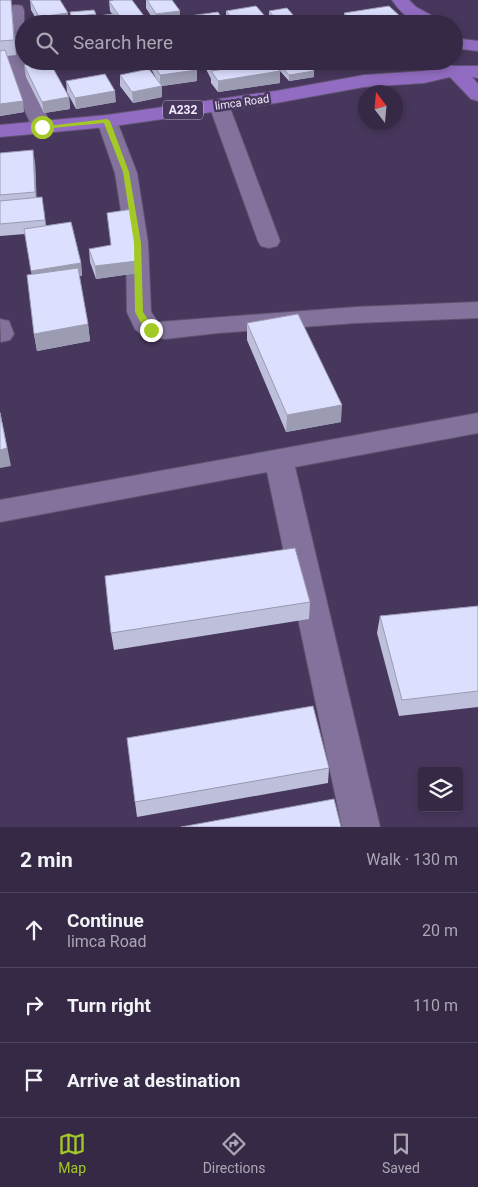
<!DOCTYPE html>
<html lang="en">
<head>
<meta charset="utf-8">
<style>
  :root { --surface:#352945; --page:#403550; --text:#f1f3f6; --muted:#aaa6b3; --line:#4f455e; --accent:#a3c926 }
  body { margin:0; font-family:Roboto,sans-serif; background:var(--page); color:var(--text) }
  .controls { position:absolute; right:15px; bottom:15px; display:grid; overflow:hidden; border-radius:5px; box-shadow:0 2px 8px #0003 }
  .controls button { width:45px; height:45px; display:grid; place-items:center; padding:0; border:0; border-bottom:1px solid var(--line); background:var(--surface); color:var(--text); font:25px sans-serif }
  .compass { position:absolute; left:358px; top:85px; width:45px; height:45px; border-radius:50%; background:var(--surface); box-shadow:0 2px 8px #0003; rotate:344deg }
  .stop { position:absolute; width:15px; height:15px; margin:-11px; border:4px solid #a3c926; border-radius:50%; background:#fff }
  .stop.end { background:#a3c926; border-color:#fff; box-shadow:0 1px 5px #0008 }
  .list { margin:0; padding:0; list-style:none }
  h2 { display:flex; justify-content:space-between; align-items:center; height:65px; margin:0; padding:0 20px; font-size:21px }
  h2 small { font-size:16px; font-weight:400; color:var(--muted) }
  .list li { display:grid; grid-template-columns:32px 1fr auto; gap:15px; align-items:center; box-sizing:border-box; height:75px; padding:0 20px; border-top:1px solid var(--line) }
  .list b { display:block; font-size:19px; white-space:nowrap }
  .list p { margin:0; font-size:16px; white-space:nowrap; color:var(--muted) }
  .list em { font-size:16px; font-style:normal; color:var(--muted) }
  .icon { flex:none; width:28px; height:28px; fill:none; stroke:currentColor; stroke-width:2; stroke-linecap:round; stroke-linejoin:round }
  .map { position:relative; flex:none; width:478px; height:827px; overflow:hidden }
  .search { position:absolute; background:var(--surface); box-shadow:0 2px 8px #0003; left:15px; right:15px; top:15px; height:55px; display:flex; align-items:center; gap:12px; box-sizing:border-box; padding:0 18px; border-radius:28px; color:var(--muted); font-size:19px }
  .sheet { height:290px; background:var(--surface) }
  nav { display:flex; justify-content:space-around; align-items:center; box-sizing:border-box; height:70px; border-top:1px solid var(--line); background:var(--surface); font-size:14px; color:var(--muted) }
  nav a { display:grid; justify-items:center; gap:2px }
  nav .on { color:var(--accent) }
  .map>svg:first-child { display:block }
</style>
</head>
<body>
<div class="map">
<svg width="478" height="827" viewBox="0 0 478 827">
  <rect width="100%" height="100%" fill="#47375c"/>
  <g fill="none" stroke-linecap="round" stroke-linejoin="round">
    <g stroke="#605371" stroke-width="2">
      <path id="minor" d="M 16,5 L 22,6 L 24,10 L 25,70 L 52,127 L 49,131 L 42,133 L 35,131 L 32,127 L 7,70 L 8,10 L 10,6 Z
        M 219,99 L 226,101 L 229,105 L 280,241 L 277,246 L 269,248 L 261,246 L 258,241 L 209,105 L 212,101 Z
        M 107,115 L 114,117 L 117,121 L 137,173 L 148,243 L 151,312 L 158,322 L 356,307 L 478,302 L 478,318 L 356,323 L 218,333 L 165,339 L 142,335 L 135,329 L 127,312 L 126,243 L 115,173 L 97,121 L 100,117 Z
        M 0,319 L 9,321 L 14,334 L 10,340 L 1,342 Z
        M 478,413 L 478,433 L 295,467 L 380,827 L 342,827 L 267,472 L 0,522 L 0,500 Z"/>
    </g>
    <g stroke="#605371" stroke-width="2">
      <path id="major" d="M 392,0 L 409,0 L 416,7 L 440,20 L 442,24 C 418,24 407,22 392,0 Z
        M 454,38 L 478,41 L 478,51 L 454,48 Z
        M 428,61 L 444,61 L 453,66 L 478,66 L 478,78 L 472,77 L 478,84 L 478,101 L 471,99 L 450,77 L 424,83 L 364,87 L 276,103 L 107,127 L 0,137 L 0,125 L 107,115 L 276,91 L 364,75 L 424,71 L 432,70 L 426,64 Z"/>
    </g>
    <use href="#minor" fill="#83739c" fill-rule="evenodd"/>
    <use href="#major" fill="#926cc2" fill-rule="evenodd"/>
  </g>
  <path fill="#bec0db" d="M 0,0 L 12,11 L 16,55 L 7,56 L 24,112 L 0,116 Z
    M 30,0 L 68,19 L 71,19 L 70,12 L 96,14 L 96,16 L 112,14 L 110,11 L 109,1 L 144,16 L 144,24 L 39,24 L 31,10 Z
    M 146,0 L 172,0 L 180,11 L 180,22 L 166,24 L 156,24 L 146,8 Z
    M 226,11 L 269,20 L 269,11 L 301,24 L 227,24 L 226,22 Z
    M 344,13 L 401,24 L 344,24 Z
    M 189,16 L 225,23 L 225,24 L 191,24 L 190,21 Z
    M 147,61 L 192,61 L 197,81 L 162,86 L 162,97 L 133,103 L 120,86 L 120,75 L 156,78 Z
    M 202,61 L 239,61 L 241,65 L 241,67 L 280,71 L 280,83 L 218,92 L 211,83 L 211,79 Z
    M 302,61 L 330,61 L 330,64 L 311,68 L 314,71 L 314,77 L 289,81 L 280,71 L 280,65 Z
    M 24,65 L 69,97 L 70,109 L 44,113 L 26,77 Z
    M 66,81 L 116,102 L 76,109 L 67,92 Z
    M 0,153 L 35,162 L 36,198 L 44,209 L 46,226 L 81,263 L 82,276 L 79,276 L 88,324 L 90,341 L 37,351 L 34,334 L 32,274 L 25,234 L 0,236 Z
    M 89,249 L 138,273 L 96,279 L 90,262 Z
    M 247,323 L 341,422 L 286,432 L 247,340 Z
    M 310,602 L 309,619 L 114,650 L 111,633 Z
    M 478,606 L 478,707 L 399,716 L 377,633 L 380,616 Z
    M 329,768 L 328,783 L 137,817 L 135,802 Z"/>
  <path fill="#9b9cb2" d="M 11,0 L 16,55 L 14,40 Z
    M 180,11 L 180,22 L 166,24 L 156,24 L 156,14 Z
    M 68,13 L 69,24 L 49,22 L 49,24 L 40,24 L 39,17 Z
    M 96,14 L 96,20 L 72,22 L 71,17 Z
    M 144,16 L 144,24 L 123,24 L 122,20 Z
    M 402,18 L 401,24 L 367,24 Z
    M 76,61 L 116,61 L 116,63 L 76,68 Z
    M 315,61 L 330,61 L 330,64 L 311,68 L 311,62 Z
    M 241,65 L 241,76 L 212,72 L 212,69 Z
    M 197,70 L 197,81 L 162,86 L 162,97 L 133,103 L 132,92 L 160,86 L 160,75 Z
    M 280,71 L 280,83 L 218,92 L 218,81 Z
    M 314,71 L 314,77 L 289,81 L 289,75 Z
    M 115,91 L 116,102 L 76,109 L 75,98 Z
    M 69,97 L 70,109 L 44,113 L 42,102 Z
    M 23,101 L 24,112 L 0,116 L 0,104 Z
    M 33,150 L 35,162 L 37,204 L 35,192 Z
    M 137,261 L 138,273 L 96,279 L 95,266 Z
    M 81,263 L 82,276 L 33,283 L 31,271 Z
    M 88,324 L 90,341 L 37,351 L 34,334 Z
    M 342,405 L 341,422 L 286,432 L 287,415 Z
    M 0,411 L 11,466 L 0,468 Z"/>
  <path fill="#dddfff" stroke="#9b9cb2" d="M 0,0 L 11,0 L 14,40 L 0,41 Z
    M 30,0 L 60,0 L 68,13 L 39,17 Z
    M 114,0 L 132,0 L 144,16 L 122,20 L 109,1 Z
    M 147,0 L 172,0 L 180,11 L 156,14 Z
    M 256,6 L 272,24 L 237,24 L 226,11 Z
    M 389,6 L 402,18 L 367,24 L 355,24 L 344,13 Z
    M 287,8 L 301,24 L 280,24 L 269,11 Z
    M 94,10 L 96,14 L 71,17 L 70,12 Z
    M 218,12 L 225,23 L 216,24 L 194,24 L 189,16 Z
    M 114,14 L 118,24 L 50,24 L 49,22 Z
    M 5,50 L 23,101 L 0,104 L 0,51 Z
    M 49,61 L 69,97 L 42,102 L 24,65 Z
    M 152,61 L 192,61 L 197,70 L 160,75 Z
    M 208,61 L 239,61 L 241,65 L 212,69 Z
    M 302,61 L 306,61 L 314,71 L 289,75 L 280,65 Z
    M 273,62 L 280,71 L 218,81 L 211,71 Z
    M 149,69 L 162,86 L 132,92 L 120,75 Z
    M 105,74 L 115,91 L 75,98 L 66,81 Z
    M 33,150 L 35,192 L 0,195 L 0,153 Z
    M 42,197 L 45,220 L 0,224 L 0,201 Z
    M 133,209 L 137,261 L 95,266 L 89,249 L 111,245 L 107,213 Z
    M 71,222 L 81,263 L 31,271 L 24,229 Z
    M 78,268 L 88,324 L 34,334 L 27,275 Z
    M 298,314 L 342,405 L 287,415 L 247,323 Z
    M 0,413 L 7,448 L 0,450 Z
    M 295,548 L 310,602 L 111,633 L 105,576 Z
    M 478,606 L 478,691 L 402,700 L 380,616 Z
    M 313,706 L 329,768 L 135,802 L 127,738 Z
    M 334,799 L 341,827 L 181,827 Z"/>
  <path fill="#a3c926" d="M 107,119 L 110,121 L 129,172 L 141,243 L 143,312 L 155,330 L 151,332 L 142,325 L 135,312 L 134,243 L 123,172 L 104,123 L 42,129 L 39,127 Z"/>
  <g text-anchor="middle" stroke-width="5" stroke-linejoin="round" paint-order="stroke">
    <g font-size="11" fill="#f1ebfd" stroke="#47375c">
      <text transform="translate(242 102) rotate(-8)" y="4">limca Road</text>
    </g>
    <rect fill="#47375c" stroke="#beb5cd" stroke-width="1" x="163" y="100.5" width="40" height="19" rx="4"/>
    <g font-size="12" font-weight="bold" fill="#f1ebfd">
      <text x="183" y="114">A232</text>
    </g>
  </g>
</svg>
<div class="controls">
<button><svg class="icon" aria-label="layers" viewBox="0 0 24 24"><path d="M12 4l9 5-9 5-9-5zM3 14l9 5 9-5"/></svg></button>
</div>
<svg class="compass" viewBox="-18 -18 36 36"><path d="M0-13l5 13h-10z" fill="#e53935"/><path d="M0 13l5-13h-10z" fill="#aaa6b3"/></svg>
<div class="stop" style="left:42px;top:127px"></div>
<div class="stop end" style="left:151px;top:330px"></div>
<div class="search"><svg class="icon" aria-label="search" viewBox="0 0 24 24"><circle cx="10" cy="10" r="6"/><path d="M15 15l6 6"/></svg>Search here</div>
</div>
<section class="sheet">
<h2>2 min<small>Walk · 130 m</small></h2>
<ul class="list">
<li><svg class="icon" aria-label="ahead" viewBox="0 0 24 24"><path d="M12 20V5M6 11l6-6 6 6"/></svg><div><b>Continue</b><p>limca Road</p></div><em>20 m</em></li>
<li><svg class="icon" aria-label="right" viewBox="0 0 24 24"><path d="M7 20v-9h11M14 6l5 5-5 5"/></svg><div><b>Turn right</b></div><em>110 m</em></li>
<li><svg class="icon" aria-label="arrive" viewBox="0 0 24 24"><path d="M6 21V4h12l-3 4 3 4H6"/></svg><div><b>Arrive at destination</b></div></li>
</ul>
</section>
<nav>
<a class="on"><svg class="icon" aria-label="map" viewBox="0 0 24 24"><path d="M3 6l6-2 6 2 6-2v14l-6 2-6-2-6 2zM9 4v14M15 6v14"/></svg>Map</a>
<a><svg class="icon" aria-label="directions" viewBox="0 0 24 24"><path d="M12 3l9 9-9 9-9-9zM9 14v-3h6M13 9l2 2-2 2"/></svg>Directions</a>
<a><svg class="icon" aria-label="saved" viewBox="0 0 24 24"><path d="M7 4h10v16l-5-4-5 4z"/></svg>Saved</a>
</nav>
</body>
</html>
